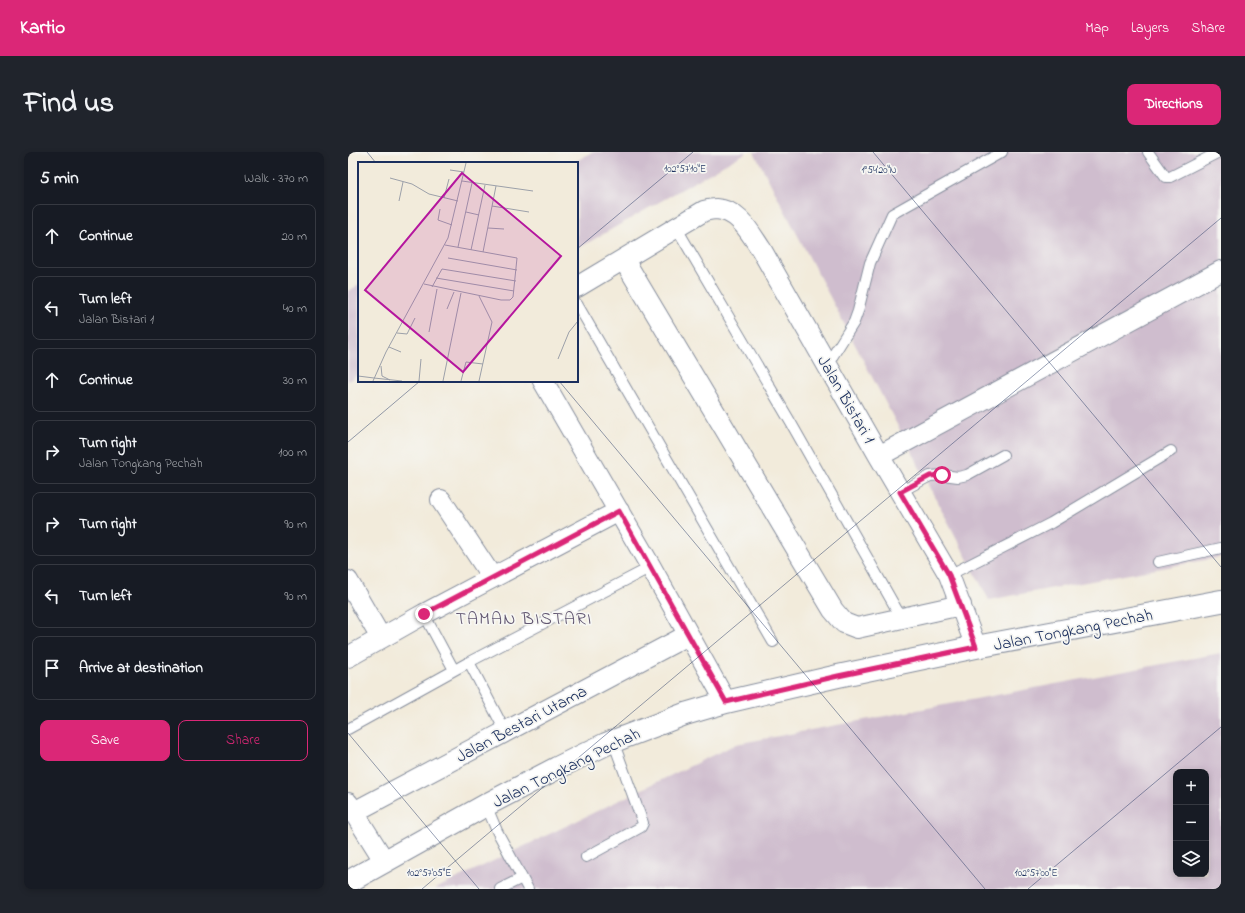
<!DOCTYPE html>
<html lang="en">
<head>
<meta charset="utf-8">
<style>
  :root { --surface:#171b24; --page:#20242c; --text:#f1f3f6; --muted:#9ea1a6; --line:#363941; --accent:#db2777 }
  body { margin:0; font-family:"Indie Flower",sans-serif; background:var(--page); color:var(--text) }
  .controls { position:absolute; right:12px; bottom:12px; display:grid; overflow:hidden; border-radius:8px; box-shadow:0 2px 6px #0003 }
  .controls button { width:36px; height:36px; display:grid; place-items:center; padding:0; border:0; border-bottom:1px solid var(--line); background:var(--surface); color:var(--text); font:20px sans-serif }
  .stop { position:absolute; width:12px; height:12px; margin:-9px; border:3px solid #db2777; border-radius:50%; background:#fff }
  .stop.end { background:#db2777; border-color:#fff; box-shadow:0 1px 4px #0008 }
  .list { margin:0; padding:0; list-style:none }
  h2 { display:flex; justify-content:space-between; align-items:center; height:52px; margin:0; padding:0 16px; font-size:17px }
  h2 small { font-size:13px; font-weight:400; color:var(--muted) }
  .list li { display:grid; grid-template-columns:26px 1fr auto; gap:12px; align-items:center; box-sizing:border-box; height:64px; margin:0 8px 8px; padding:0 8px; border:1px solid var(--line); border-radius:8px }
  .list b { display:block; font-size:15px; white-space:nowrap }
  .list p { margin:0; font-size:13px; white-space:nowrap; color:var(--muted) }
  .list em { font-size:13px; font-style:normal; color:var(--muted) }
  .actions { display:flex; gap:8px; padding:12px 16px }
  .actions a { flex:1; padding:9px 0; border:1px solid var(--accent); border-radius:8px; text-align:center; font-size:14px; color:var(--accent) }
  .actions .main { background:var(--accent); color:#fff }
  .icon { flex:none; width:22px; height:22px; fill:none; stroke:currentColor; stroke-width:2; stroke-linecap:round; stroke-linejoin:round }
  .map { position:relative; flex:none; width:873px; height:737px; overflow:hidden; border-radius:8px }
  header { display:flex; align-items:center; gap:24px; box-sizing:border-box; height:56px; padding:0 20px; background:var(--accent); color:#fff }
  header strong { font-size:19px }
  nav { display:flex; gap:22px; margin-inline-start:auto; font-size:14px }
  .intro { display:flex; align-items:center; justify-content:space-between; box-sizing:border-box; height:96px; padding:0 24px }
  h1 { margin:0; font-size:28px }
  .button { padding:10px 18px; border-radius:8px; background:var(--accent); color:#fff; font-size:14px; font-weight:700 }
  main { display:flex; gap:24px; padding:0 24px }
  aside { flex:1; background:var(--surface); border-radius:8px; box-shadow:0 2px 6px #0003 }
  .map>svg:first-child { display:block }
</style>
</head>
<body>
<header>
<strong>Kartio</strong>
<nav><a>Map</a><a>Layers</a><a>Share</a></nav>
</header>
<div class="intro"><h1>Find us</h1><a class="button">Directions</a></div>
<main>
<aside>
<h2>5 min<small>Walk · 370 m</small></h2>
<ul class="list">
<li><svg class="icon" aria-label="ahead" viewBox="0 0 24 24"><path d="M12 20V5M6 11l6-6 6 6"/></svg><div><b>Continue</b></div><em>20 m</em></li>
<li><svg class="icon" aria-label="left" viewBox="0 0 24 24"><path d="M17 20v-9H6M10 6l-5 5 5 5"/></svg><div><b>Turn left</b><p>Jalan Bistari 1</p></div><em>40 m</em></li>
<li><svg class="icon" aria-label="ahead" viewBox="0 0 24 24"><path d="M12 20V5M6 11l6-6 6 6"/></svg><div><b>Continue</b></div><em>30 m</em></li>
<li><svg class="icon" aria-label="right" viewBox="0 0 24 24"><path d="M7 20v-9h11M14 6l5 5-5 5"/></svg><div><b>Turn right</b><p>Jalan Tongkang Pechah</p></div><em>100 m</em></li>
<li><svg class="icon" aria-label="right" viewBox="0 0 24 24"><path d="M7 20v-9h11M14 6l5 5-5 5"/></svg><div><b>Turn right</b></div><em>90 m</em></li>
<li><svg class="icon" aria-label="left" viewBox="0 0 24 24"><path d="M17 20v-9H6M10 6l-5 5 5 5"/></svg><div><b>Turn left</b></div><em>90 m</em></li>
<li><svg class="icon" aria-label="arrive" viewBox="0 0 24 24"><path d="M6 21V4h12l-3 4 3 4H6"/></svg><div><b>Arrive at destination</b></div></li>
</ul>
<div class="actions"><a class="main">Save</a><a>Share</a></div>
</aside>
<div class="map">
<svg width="873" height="737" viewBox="0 0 873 737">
  <rect width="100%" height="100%" fill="#f6f6f2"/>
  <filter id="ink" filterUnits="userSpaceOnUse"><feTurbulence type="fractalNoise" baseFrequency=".025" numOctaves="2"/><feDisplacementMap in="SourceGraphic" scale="8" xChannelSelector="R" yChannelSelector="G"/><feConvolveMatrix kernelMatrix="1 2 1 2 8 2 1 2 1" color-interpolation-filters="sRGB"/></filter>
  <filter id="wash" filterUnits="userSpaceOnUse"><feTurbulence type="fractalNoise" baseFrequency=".012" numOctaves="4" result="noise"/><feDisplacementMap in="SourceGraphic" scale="16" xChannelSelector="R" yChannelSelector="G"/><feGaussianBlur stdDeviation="0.9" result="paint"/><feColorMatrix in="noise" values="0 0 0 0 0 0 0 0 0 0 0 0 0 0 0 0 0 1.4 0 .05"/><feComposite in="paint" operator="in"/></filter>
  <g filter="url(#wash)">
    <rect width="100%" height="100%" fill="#f2ebdb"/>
    <path fill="#cfbdce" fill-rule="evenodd" d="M 244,0 L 399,0 L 229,97 L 229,11 L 225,11 Z
      M 406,0 L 873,0 L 873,405 L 641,448 Z
      M 11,133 L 11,222 L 0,229 L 0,139 Z
      M 873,501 L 873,737 L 87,737 L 388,592 ZM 828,620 L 858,620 L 858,722 L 828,722 Z"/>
  </g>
  <g filter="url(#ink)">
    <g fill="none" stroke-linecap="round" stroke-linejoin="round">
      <g stroke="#868d9c" stroke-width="12">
        <path id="lane" d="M 800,0 L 818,25 L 822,25 L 871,0
          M 328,75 L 443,271 L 554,467
          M 229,152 L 425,490
          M 479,213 L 506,170 L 510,159 L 522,111 L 544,62 L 654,0
          M 552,340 L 582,324 L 595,323 L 610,325 L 619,323 L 655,303
          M 810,410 L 873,396
          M 601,423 L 703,371 L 823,299
          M 76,462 L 106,518
          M 121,510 L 157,579
          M 0,577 L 121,510 L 303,415
          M 138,653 L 149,679 L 180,737
          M 238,705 L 293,675 L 295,671 L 265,589
          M 152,737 L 174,726"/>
      </g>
      <g stroke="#868d9c" stroke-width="22">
        <path id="street" d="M 276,108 L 485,458 L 496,471 L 509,476 L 613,453
          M 229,135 L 356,59 C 360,58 364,57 368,57 C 391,58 402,81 413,97 L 531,304 L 601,423 L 628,495
          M 195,229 L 303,415 L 378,550
          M 531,304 L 873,119
          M 93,348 L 144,425
          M 0,429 L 33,486
          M 0,505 L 76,462 L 271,359
          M 0,651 L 37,710
          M 6,660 L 340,483"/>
      </g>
      <g stroke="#868d9c" stroke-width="24">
        <path id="primary" d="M 0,730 L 138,653 L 209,616 L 258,592 L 337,562 L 378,550 L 490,524 L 628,495 L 873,449"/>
      </g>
      <use href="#lane" stroke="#fff" stroke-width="10"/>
      <use href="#street" stroke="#fff" stroke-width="20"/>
      <use href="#primary" stroke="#fff" stroke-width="22"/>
    </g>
  </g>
  <g fill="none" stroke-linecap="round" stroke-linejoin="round" filter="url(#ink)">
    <path stroke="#db2777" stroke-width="5" d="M 76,462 L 271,359 L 378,550 L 490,524 L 628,495 L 601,423 L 552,340 L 582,324 L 594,323"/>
  </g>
  <path fill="none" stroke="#1b2f5e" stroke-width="1" stroke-opacity="0.45" d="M 19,0 L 28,11M 525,0 L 873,415M 229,97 L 345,0M 211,229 L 637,737M 0,290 L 72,229M 0,581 L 131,737M 74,737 L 873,66M 680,737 L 873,575"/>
  <g text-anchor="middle" stroke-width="3.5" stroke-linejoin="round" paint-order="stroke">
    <g font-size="17" fill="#1b2f5e" stroke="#f6f6f2">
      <text transform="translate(499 247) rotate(60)" y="6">Jalan Bistari 1</text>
      <text transform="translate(725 477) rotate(-11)" y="6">Jalan Tongkang Pechah</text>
      <text transform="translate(173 571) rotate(-28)" y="6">Jalan Bestari Utama</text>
      <text transform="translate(218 615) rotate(-26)" y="6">Jalan Tongkang Pechah</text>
    </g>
    <g font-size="18" letter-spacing="1" fill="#625772" stroke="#f6f6f2">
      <text x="176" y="472">TAMAN BISTARI</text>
    </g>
  </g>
  <g transform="translate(10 10)">
    <rect width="220" height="220" fill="#f2ebdb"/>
    <path fill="none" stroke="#9ca0a9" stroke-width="1" d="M 92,8 L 106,10M 32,16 L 54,22 L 71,32 L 100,39M 104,19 L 175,29M 86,36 L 91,17M 41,39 L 45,20M 134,44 L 171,50M 82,47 L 80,58 L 94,63M 108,50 L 121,53M 130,66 L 146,67M 100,85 L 114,21M 113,88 L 127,23M 125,90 L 138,24M 90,96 L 159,108M 78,116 L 156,129M 66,122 L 143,138 L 152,138 L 155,135 L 159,96 L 87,83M 74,125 L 84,107 L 158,119M 121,134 L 134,160 L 121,219M 89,147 L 96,130M 71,170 L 79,127M 39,171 L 49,172 L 57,156M 31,185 L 43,190M 200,197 L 211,170 L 220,159M 23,204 L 24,214 L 32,218M 0,214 L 16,216M 16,216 L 44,219M 15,219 L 28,190 L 90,76 L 108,1M 61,219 L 63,197M 85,219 L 103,131M 103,219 L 108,200 L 125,202"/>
    <path fill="#b5179e" fill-opacity="0.15" stroke="#b5179e" stroke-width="2" d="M 104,11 L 203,94 L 105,210 L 7,128 Z"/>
    <rect width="220" height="220" fill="none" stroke="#1b2f5e" stroke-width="2"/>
  </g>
  <g font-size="10" text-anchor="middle" fill="#1b2f5e" stroke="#f6f6f2" stroke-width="3.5" stroke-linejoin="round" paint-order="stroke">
    <text x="337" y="20">102°57'10"E</text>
    <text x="531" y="21">1°54'20"N</text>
    <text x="81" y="724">102°57'05"E</text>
    <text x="688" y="724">102°57'00"E</text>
  </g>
</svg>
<div class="controls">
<button>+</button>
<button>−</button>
<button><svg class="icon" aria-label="layers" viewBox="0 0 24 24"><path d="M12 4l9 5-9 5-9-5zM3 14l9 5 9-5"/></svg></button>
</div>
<div class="stop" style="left:594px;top:323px"></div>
<div class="stop end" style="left:76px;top:462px"></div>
</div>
</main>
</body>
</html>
